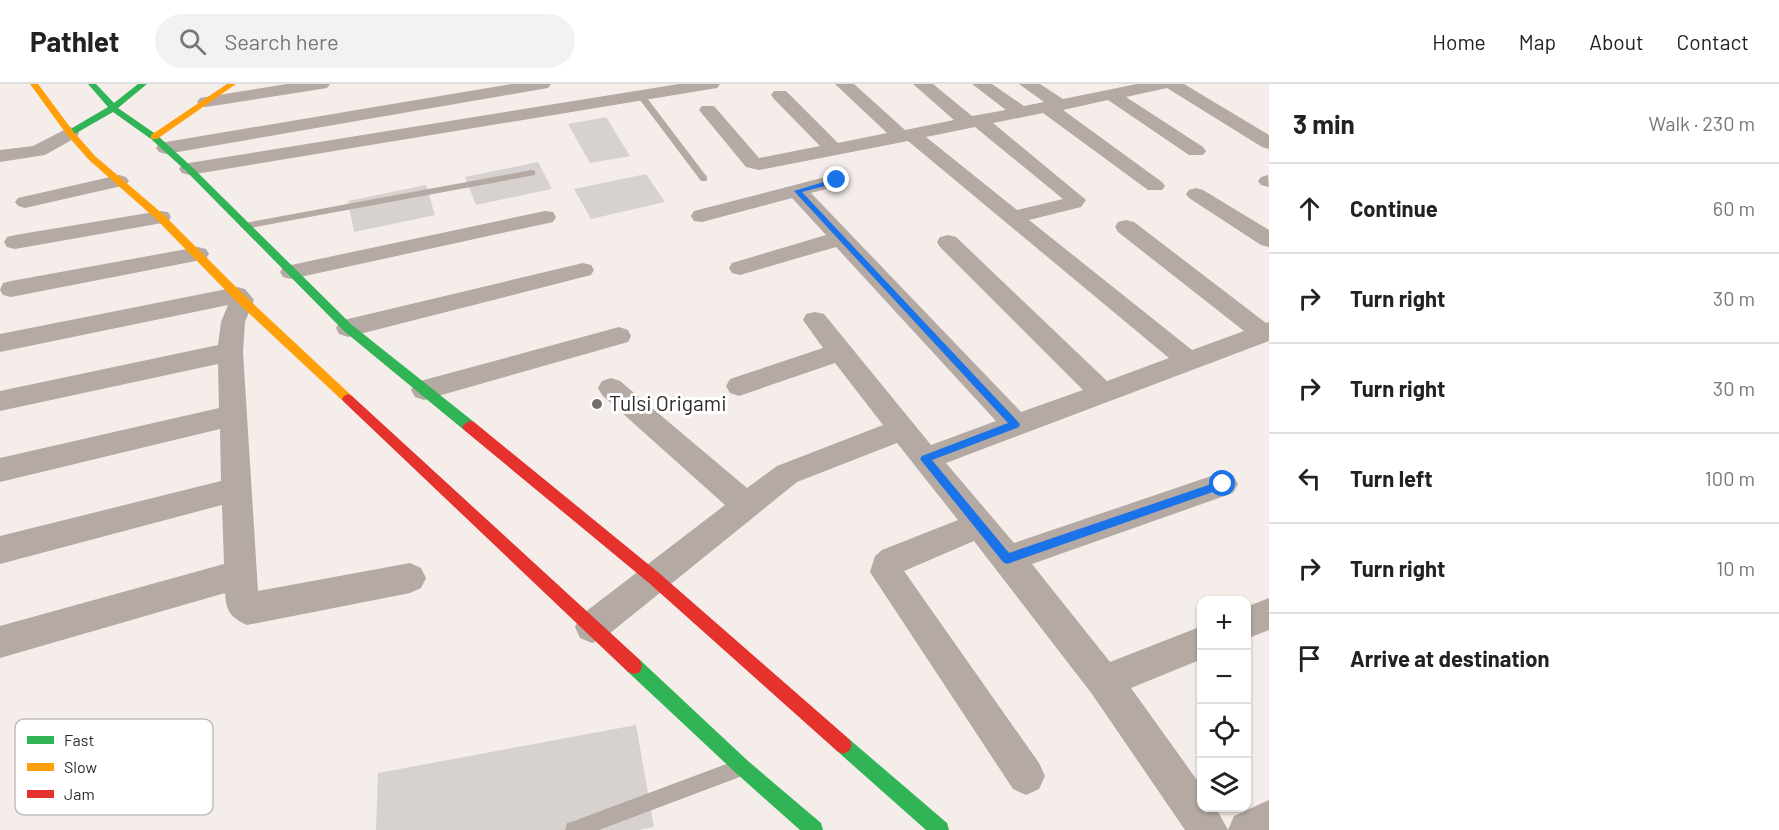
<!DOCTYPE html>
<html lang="en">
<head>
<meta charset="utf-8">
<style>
  :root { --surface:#fff; --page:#f2f2f2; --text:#222; --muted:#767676; --line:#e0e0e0 }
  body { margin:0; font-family:Barlow,sans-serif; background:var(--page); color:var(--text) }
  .controls { position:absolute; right:18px; bottom:18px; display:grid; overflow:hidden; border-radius:12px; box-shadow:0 2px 4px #0004 }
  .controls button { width:54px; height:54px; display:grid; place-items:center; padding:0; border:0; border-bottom:2px solid var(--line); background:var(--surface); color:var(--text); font:30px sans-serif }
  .stop { position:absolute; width:18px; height:18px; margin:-14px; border:4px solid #1a73e8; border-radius:50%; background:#fff }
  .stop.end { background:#1a73e8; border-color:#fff; box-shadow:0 2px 6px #0008 }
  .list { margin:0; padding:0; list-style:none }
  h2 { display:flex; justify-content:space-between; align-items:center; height:78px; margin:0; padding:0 24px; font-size:26px }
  h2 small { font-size:20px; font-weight:400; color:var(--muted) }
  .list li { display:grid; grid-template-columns:39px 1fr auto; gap:18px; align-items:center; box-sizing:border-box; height:90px; padding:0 24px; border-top:2px solid var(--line) }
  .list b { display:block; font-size:22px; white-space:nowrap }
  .list em { font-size:20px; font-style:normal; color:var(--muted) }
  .icon { flex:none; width:33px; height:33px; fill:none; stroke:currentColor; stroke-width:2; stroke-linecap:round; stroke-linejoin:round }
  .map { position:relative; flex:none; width:1269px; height:746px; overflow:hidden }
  header { display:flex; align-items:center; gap:36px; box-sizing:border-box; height:84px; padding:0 30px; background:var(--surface); border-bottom:2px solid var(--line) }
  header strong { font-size:28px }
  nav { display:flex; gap:33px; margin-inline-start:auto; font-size:21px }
  .search { width:420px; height:54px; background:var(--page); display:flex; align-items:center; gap:15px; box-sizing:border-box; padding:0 21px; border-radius:33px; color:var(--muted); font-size:22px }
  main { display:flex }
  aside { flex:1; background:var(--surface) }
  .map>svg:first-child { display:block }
</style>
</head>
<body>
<header>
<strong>Pathlet</strong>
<div class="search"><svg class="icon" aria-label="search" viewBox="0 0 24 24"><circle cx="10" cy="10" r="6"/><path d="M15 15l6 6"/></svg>Search here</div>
<nav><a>Home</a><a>Map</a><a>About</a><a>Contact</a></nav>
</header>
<main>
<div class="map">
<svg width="1269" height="746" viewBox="0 0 1269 746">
  <rect width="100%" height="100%" fill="#f4edea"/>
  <path fill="#d7d2cf" d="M 606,33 L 630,72 L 590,79 L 568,40 Z
    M 538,78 L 552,105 L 476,121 L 465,93 Z
    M 646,90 L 665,118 L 591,135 L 574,105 Z
    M 426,101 L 435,131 L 354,148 L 348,117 Z
    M 636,641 L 654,743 L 639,746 L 376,746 L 378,689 Z"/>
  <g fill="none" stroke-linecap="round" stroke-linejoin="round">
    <path fill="#b5a9a3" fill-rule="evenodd" d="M 641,9 L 644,10 L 707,93 L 707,97 L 701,97 L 637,12 Z
      M 532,86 L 535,87 L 535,91 L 245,145 L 240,142 L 245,139 Z
      M 737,676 L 743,679 L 746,685 L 743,691 L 737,694 L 599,746 L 565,746 L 567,739 L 574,737 Z"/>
    <path fill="#b5a9a3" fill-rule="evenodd" d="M 287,0 L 330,0 L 327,4 L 321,5 L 206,23 L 200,22 L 197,18 L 200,14 L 206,13 Z
      M 511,0 L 551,0 L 548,4 L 542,5 L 166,70 L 159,68 L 156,64 L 159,60 L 166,58 Z
      M 679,0 L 720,0 L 717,4 L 711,5 L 189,91 L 182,89 L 179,85 L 182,81 L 189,79 Z
      M 835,0 L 854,0 L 905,46 L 954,36 L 913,0 L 933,0 L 972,32 L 1006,26 L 972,0 L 992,0 L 1024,22 L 1044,18 L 1019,0 L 1040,0 L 1063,15 L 1137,0 L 1184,0 L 1269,51 L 1269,65 L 1262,63 L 1167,4 L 1126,13 L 1203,63 L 1206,67 L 1203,71 L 1189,71 L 1108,16 L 1063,26 L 1162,98 L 1165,102 L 1162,106 L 1148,106 L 1043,29 L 993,39 L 1086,116 L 1081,123 L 1029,136 L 1192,266 L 1244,247 L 1118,148 L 1115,143 L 1118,138 L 1126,136 L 1134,138 L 1266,239 L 1269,238 L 1269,257 L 946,379 L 1014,459 L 1223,388 L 1233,391 L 1238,400 L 1233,409 L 1032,480 L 1110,578 L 1202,542 L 1202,575 L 1131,604 L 1202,703 L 1202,724 L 1216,724 L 1228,746 L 1185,746 L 1092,610 L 974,457 L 904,487 L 1039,679 L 1045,692 L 1039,705 L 1026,711 L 1013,705 L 870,488 L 875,472 L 882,466 L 958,436 L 897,359 L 797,398 L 604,554 L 592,559 L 580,554 L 575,543 L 580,532 L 725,421 L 602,311 L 598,304 L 602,297 L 611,294 L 620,297 L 747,404 L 777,382 L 883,341 L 835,279 L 739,312 L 730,309 L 726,302 L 730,295 L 823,264 L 803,236 L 806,230 L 815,228 L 824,230 L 931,361 L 996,337 L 836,163 L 740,191 L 732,189 L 729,184 L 732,179 L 826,151 L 792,114 L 702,138 L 694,137 L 691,132 L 694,127 L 837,90 L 844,92 L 847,96 L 844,100 L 811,109 L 1021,328 L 1083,306 L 940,163 L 937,158 L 940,153 L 948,151 L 956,153 L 1107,297 L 1169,274 L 908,57 L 759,86 L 746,83 L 699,26 L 702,22 L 714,22 L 759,74 L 820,62 L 774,15 L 771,11 L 774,7 L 786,7 L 838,59 L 887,49 ZM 975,43 L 1063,115 L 1017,126 L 926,53 Z
      M 70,43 L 77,45 L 79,49 L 77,53 L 45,71 L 0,78 L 0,66 L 33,62 Z
      M 119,91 L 126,93 L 129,97 L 126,101 L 25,124 L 18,122 L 15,118 L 18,114 Z
      M 1268,91 L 1269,103 L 1261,101 L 1258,97 L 1261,93 Z
      M 1196,104 L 1203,106 L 1269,146 L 1269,163 L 1261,161 L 1189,114 L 1186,110 L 1189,106 Z
      M 160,127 L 168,128 L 171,133 L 168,138 L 15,165 L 7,163 L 4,158 L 7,153 L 15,151 Z
      M 545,127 L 553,128 L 556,133 L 553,138 L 291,195 L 283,193 L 280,188 L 283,183 L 291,181 Z
      M 198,163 L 206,165 L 209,170 L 206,175 L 11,213 L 3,211 L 0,206 L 3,199 L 11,197 Z
      M 583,179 L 591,181 L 594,186 L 591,191 L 348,253 L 339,250 L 336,244 L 339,238 L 348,235 Z
      M 237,203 L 245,205 L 254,216 L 245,238 L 243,268 L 258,507 L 410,479 L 421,484 L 426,494 L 421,504 L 410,509 L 247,541 C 231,534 226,527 225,509 L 0,574 L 0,542 L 224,480 L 222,421 L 0,480 L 0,452 L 221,397 L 220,345 L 0,398 L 0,374 L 219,324 L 218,280 L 0,327 L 0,307 L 218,261 L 221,238 L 228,221 L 0,268 L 0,250 Z
      M 619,243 L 628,246 L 631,252 L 628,258 L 424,316 L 415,313 L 411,306 L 415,299 L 424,296 Z
      M 1269,514 L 1269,546 L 1246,555 L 1246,523 Z
      M 1269,716 L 1269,746 L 1228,746 L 1234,732 Z"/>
    <path fill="#30b455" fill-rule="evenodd" d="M 88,0 L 96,0 L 114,19 L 138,0 L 147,0 L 118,24 L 157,51 L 192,83 L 352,241 L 474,338 L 476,342 L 474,346 L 464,346 L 344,247 L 186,87 L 151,55 L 113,28 L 73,51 L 67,51 L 67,47 L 108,23 Z
      M 634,574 L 640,576 L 748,677 L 821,739 L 823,746 L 800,746 L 736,689 L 628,588 L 626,582 L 628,576 Z
      M 843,652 L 849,655 L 947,739 L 949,746 L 926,746 L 837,667 L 834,661 L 837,655 Z"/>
    <path fill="#ff9f0a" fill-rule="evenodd" d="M 30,0 L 38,0 L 73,47 L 95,72 L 164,131 L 246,213 L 352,312 L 354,315 L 352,318 L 344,318 L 238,219 L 156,135 L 89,76 L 67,51 Z
      M 227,0 L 236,0 L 157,55 L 151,55 L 151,51 Z"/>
    <path fill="#e5322d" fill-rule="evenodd" d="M 348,310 L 352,312 L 640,576 L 642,582 L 640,588 L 634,590 L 628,588 L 344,318 L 342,315 L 344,312 Z
      M 469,337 L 474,338 L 659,489 L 849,655 L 852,661 L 849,667 L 843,670 L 837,667 L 649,499 L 464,346 L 462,342 Z"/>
  </g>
  <path fill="#1a73e8" d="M 837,94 L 840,98 L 802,108 L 1020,340 L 1019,343 L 932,376 L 1009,469 L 1223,396 L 1228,400 L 1227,403 L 1007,480 L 1003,478 L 920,375 L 922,372 L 1008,339 L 794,107 Z"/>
  <circle fill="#746e6c" stroke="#fff" stroke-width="2" cx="597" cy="320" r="6"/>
  <g text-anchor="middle" stroke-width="6" stroke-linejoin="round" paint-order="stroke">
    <g font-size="21" fill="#2f2a28" stroke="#fff" text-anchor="start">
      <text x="609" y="327">Tulsi Origami</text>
    </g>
  </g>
  <rect x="15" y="635" width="198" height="96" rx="9" fill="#fff" stroke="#c1bfbe" stroke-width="1.5"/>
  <rect x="27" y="652" width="27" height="8" fill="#30b455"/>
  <rect x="27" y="679" width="27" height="8" fill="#ff9f0a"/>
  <rect x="27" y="706" width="27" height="8" fill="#e5322d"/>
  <g font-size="16" fill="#2f2a28">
    <text x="64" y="662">Fast</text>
    <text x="64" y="689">Slow</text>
    <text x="64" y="716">Jam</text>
  </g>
</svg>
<div class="controls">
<button>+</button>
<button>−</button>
<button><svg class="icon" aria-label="locate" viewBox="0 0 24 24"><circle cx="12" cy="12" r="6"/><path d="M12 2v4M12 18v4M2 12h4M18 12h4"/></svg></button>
<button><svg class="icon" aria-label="layers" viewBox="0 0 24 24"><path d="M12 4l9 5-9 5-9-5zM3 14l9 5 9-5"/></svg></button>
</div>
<div class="stop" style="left:1223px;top:400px"></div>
<div class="stop end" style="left:837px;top:96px"></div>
</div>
<aside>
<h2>3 min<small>Walk · 230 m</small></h2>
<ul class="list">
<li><svg class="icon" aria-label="ahead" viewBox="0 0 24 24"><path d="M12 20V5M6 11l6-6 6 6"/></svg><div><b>Continue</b></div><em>60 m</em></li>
<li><svg class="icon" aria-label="right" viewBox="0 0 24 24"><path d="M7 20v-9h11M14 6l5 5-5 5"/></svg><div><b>Turn right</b></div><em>30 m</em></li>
<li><svg class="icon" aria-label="right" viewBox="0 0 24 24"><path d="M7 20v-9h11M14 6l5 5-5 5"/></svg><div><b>Turn right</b></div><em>30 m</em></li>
<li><svg class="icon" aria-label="left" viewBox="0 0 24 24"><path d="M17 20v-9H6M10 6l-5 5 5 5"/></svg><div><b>Turn left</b></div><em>100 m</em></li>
<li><svg class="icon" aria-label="right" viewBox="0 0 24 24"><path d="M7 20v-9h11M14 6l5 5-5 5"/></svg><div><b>Turn right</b></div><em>10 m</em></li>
<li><svg class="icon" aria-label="arrive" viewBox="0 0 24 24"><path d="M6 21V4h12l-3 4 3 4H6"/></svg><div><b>Arrive at destination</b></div></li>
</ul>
</aside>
</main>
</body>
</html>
